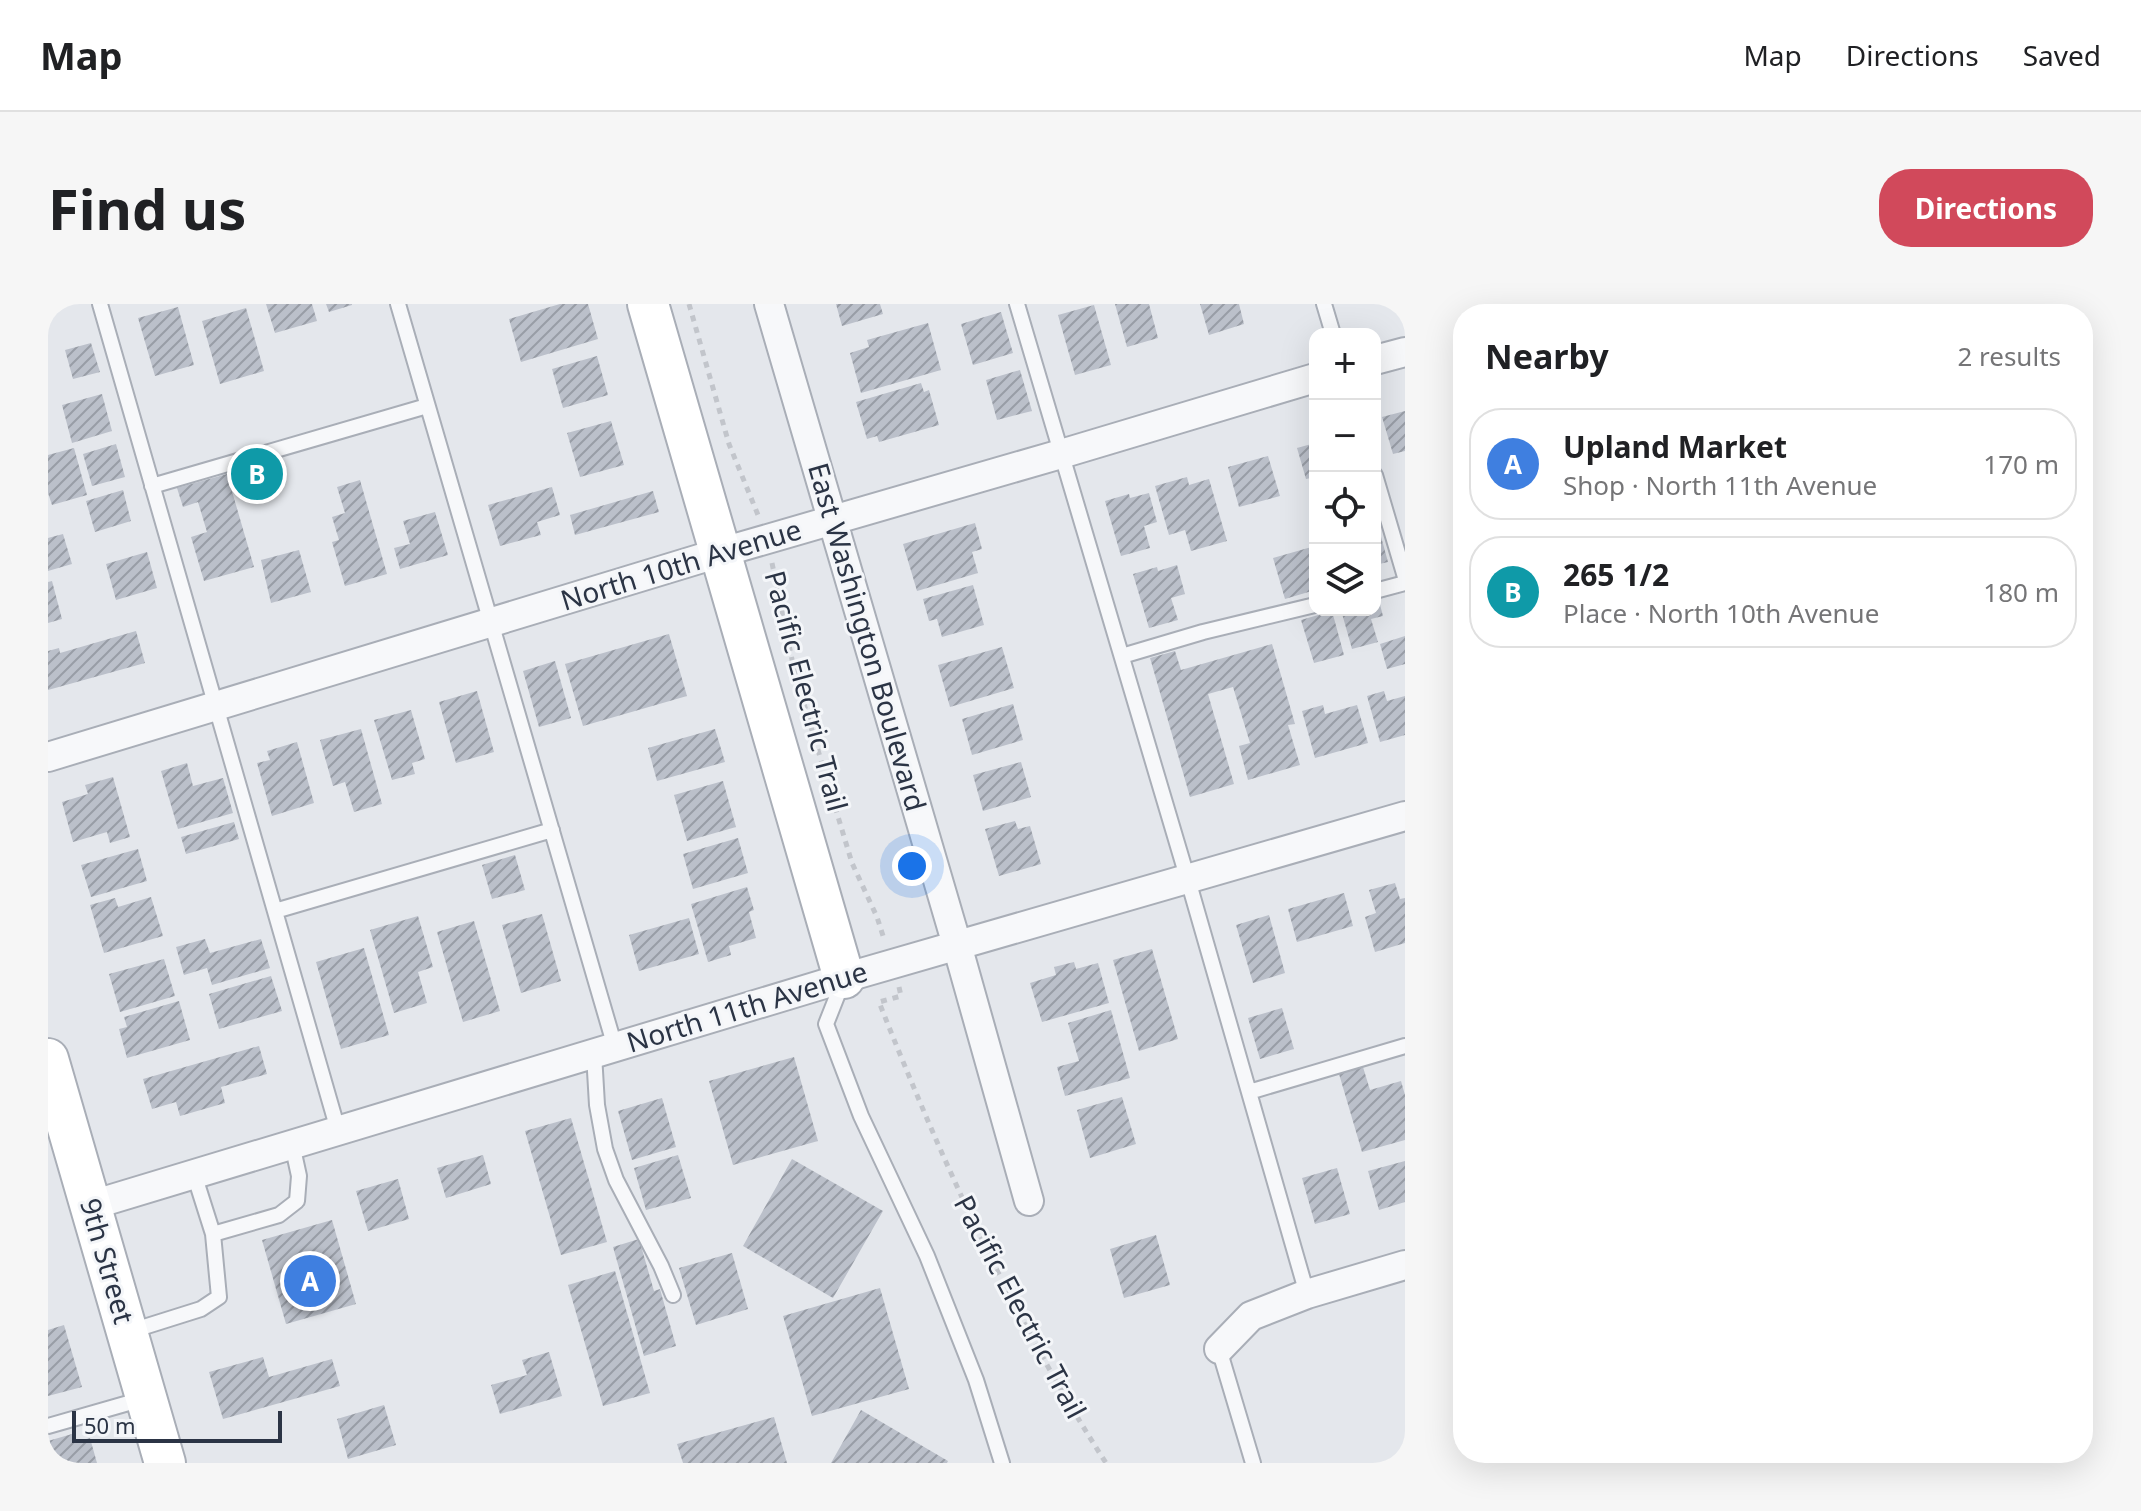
<!DOCTYPE html>
<html lang="en">
<head>
<meta charset="utf-8">
<style>
  :root { --surface:#fff; --page:#f6f6f6; --text:#202124; --muted:#757577; --line:#e0e0e0; --accent:#d1495b }
  body { margin:0; font-family:"Noto Sans",sans-serif; background:var(--page); color:var(--text) }
  .controls { position:absolute; right:24px; top:24px; display:grid; overflow:hidden; border-radius:16px; box-shadow:0 8px 32px #0002 }
  .controls button { width:72px; height:72px; display:grid; place-items:center; padding:0; border:0; border-bottom:2px solid var(--line); background:var(--surface); color:var(--text); font:40px sans-serif }
  .scale { position:absolute; left:24px; bottom:20px; width:210px; box-sizing:border-box; padding-left:8px; border:4px solid #2b3445; border-top:0; font-size:22px; line-height:28px; white-space:nowrap; color:#2b3445; -webkit-text-stroke:6px #f4f6f9; paint-order:stroke }
  .you { position:absolute; left:864px; top:562px; width:28px; height:28px; margin:-20px; border:6px solid #fff; border-radius:50%; background:#1a73e8; box-shadow:0 0 0 12px #1a73e833 }
  .badge { display:grid; place-items:center; width:52px; height:52px; border-radius:50%; background:var(--accent); color:#fff; font-size:26px; font-weight:700 }
  .pin { position:absolute; translate:-50% -50%; border:4px solid #fff; box-shadow:0 2px 8px #0006 }
  .list { margin:0; padding:0; list-style:none }
  h2 { display:flex; justify-content:space-between; align-items:center; height:104px; margin:0; padding:0 32px; font-size:34px }
  h2 small { font-size:26px; font-weight:400; color:var(--muted) }
  .list li { display:grid; grid-template-columns:52px 1fr auto; gap:24px; align-items:center; box-sizing:border-box; height:112px; margin:0 16px 16px; padding:0 16px; border:2px solid var(--line); border-radius:32px }
  .list b { display:block; font-size:30px; white-space:nowrap }
  .list p { margin:0; font-size:26px; white-space:nowrap; color:var(--muted) }
  .list em { font-size:26px; font-style:normal; color:var(--muted) }
  .icon { flex:none; width:44px; height:44px; fill:none; stroke:currentColor; stroke-width:2; stroke-linecap:round; stroke-linejoin:round }
  .map { position:relative; flex:none; width:1357px; height:1159px; overflow:hidden; border-radius:32px }
  header { display:flex; align-items:center; gap:48px; box-sizing:border-box; height:112px; padding:0 40px; background:var(--surface); border-bottom:2px solid var(--line) }
  header strong { font-size:38px }
  nav { display:flex; gap:44px; margin-inline-start:auto; font-size:28px }
  .intro { display:flex; align-items:center; justify-content:space-between; box-sizing:border-box; height:192px; padding:0 48px }
  h1 { margin:0; font-size:56px }
  .button { padding:20px 36px; border-radius:32px; background:var(--accent); color:#fff; font-size:28px; font-weight:700 }
  main { display:flex; gap:48px; padding:0 48px }
  aside { flex:1; background:var(--surface); border-radius:32px; box-shadow:0 8px 32px #0002 }
  .map>svg:first-child { display:block }
</style>
</head>
<body>
<header>
<strong>Map</strong>
<nav><a>Map</a><a>Directions</a><a>Saved</a></nav>
</header>
<div class="intro"><h1>Find us</h1><a class="button">Directions</a></div>
<main>
<div class="map">
<svg width="1357" height="1159" viewBox="0 0 1357 1159">
  <defs>
    <pattern id="building-hatch" width="6" height="6" patternUnits="userSpaceOnUse" patternTransform="scale(2)"><rect width="6" height="6" fill="#bbc0ca"/><path d="M-1 1l2-2M0 6l6-6M5 7l2-2" fill="none" stroke="#989da6"/></pattern>
  </defs>
  <rect width="100%" height="100%" fill="#e4e7ec"/>
  <path fill="url(#building-hatch)" d="M 218,0 L 264,0 L 269,17 L 227,29 Z
    M 278,0 L 304,0 L 304,1 L 281,8 Z
    M 512,0 L 540,0 L 550,35 L 473,58 L 461,15 Z
    M 788,0 L 832,0 L 835,10 L 794,22 Z
    M 1067,0 L 1101,0 L 1110,34 L 1079,43 Z
    M 1152,0 L 1191,0 L 1196,20 L 1161,31 Z
    M 1046,1 L 1063,61 L 1027,71 L 1010,11 Z
    M 130,3 L 146,61 L 107,72 L 90,14 Z
    M 198,4 L 216,67 L 172,80 L 154,17 Z
    M 953,8 L 965,49 L 925,61 L 913,20 Z
    M 880,19 L 893,66 L 813,89 L 802,49 L 821,43 L 819,36 Z
    M 43,39 L 52,68 L 25,75 L 17,46 Z
    M 549,52 L 560,91 L 515,104 L 504,65 Z
    M 972,66 L 984,107 L 949,116 L 938,76 Z
    M 873,79 L 876,88 L 881,86 L 891,121 L 831,138 L 829,132 L 819,135 L 808,98 Z
    M 54,90 L 64,127 L 24,139 L 14,101 Z
    M 1357,107 L 1357,147 L 1345,150 L 1334,113 Z
    M 563,117 L 576,161 L 532,173 L 519,129 Z
    M 1267,139 L 1267,185 L 1266,185 L 1263,174 L 1258,175 L 1249,144 Z
    M 68,140 L 77,173 L 44,182 L 35,150 Z
    M 26,144 L 39,191 L 4,201 L 0,189 L 0,151 Z
    M 227,152 L 235,176 L 190,190 L 184,165 Z
    M 1220,152 L 1232,192 L 1191,203 L 1180,163 Z
    M 179,170 L 206,263 L 156,277 L 143,233 L 159,228 L 150,198 L 135,203 L 129,184 Z
    M 1139,173 L 1141,181 L 1161,175 L 1179,237 L 1143,247 L 1137,226 L 1121,231 L 1107,182 Z
    M 312,176 L 339,270 L 297,282 L 284,238 L 291,236 L 284,213 L 297,209 L 289,183 Z
    M 504,183 L 512,211 L 489,218 L 493,231 L 452,242 L 440,201 Z
    M 75,186 L 83,217 L 47,228 L 38,197 Z
    M 605,187 L 611,208 L 527,231 L 522,211 Z
    M 1101,189 L 1109,218 L 1096,222 L 1102,244 L 1073,252 L 1057,197 L 1081,190 L 1082,194 Z
    M 387,208 L 400,251 L 352,265 L 346,244 L 362,240 L 355,217 Z
    M 927,219 L 934,245 L 924,248 L 930,269 L 869,287 L 855,240 Z
    M 1332,229 L 1340,258 L 1327,261 L 1327,231 Z
    M 15,230 L 24,260 L 0,267 L 0,234 Z
    M 1267,242 L 1267,286 L 1237,295 L 1225,254 Z
    M 251,246 L 263,288 L 223,299 L 213,256 Z
    M 99,248 L 109,284 L 68,296 L 58,260 Z
    M 1129,261 L 1137,290 L 1123,294 L 1130,316 L 1101,324 L 1085,270 L 1109,263 L 1110,267 Z
    M 4,277 L 14,315 L 0,319 L 0,278 Z
    M 925,281 L 936,321 L 894,333 L 889,315 L 881,317 L 875,295 Z
    M 1330,293 L 1335,312 L 1323,315 L 1330,338 L 1304,345 L 1293,306 L 1327,306 L 1327,294 Z
    M 1284,307 L 1296,351 L 1266,359 L 1253,316 Z
    M 88,327 L 97,359 L 0,386 L 0,347 L 11,344 L 12,349 Z
    M 621,330 L 639,392 L 535,422 L 517,360 Z
    M 1357,332 L 1357,360 L 1339,365 L 1332,340 Z
    M 1224,340 L 1247,420 L 1240,421 L 1252,461 L 1200,476 L 1191,442 L 1202,439 L 1185,383 L 1160,390 L 1186,480 L 1142,493 L 1102,354 L 1127,347 L 1133,366 Z
    M 954,343 L 966,384 L 902,403 L 890,361 Z
    M 507,357 L 523,414 L 491,423 L 475,367 Z
    M 429,387 L 446,448 L 408,459 L 391,398 Z
    M 1336,387 L 1339,397 L 1357,392 L 1357,431 L 1332,438 L 1319,392 Z
    M 965,400 L 975,436 L 924,451 L 914,415 Z
    M 1275,401 L 1277,410 L 1309,401 L 1320,439 L 1267,454 L 1254,407 Z
    M 363,406 L 377,455 L 364,459 L 367,470 L 344,476 L 326,416 Z
    M 313,425 L 334,500 L 306,508 L 297,478 L 285,482 L 272,436 Z
    M 667,425 L 677,458 L 609,477 L 600,444 Z
    M 249,438 L 266,499 L 224,512 L 209,459 L 222,456 L 219,447 Z
    M 973,458 L 983,493 L 935,507 L 925,471 Z
    M 139,459 L 145,482 L 175,474 L 185,509 L 130,525 L 113,467 Z
    M 65,473 L 82,533 L 62,539 L 59,528 L 25,538 L 14,498 L 40,490 L 37,481 Z
    M 675,477 L 688,523 L 639,537 L 626,491 Z
    M 967,517 L 970,525 L 982,522 L 993,560 L 951,572 L 937,525 Z
    M 186,518 L 191,535 L 138,550 L 133,533 Z
    M 690,534 L 700,569 L 645,585 L 635,550 Z
    M 90,545 L 99,577 L 43,593 L 33,561 Z
    M 467,551 L 477,586 L 444,595 L 434,561 Z
    M 1347,579 L 1352,595 L 1357,594 L 1357,639 L 1327,648 L 1317,613 L 1328,609 L 1321,586 Z
    M 699,583 L 706,606 L 701,608 L 708,634 L 681,642 L 683,651 L 660,658 L 643,600 Z
    M 1296,589 L 1305,622 L 1249,638 L 1240,605 Z
    M 103,593 L 115,632 L 56,649 L 42,601 L 67,594 L 70,603 Z
    M 494,610 L 513,677 L 473,689 L 454,621 Z
    M 1221,611 L 1237,669 L 1205,679 L 1188,621 Z
    M 370,612 L 385,663 L 370,668 L 379,699 L 346,709 L 322,626 Z
    M 641,614 L 651,650 L 591,667 L 581,631 Z
    M 426,617 L 452,707 L 415,718 L 389,628 Z
    M 157,635 L 162,649 L 213,635 L 222,664 L 164,681 L 159,664 L 136,671 L 128,643 Z
    M 316,644 L 341,731 L 293,745 L 268,658 Z
    M 1104,645 L 1130,735 L 1091,747 L 1065,656 Z
    M 116,655 L 127,692 L 72,708 L 61,670 Z
    M 1026,658 L 1028,665 L 1050,659 L 1061,699 L 994,718 L 982,679 L 1008,671 L 1006,663 Z
    M 223,672 L 234,707 L 171,725 L 161,690 Z
    M 131,697 L 142,736 L 79,754 L 71,725 L 79,723 L 76,713 Z
    M 1234,704 L 1246,745 L 1212,755 L 1200,714 Z
    M 1063,706 L 1082,774 L 1017,792 L 1009,763 L 1031,757 L 1020,719 Z
    M 211,742 L 219,770 L 173,783 L 177,799 L 132,812 L 128,798 L 104,805 L 95,775 Z
    M 746,753 L 770,837 L 685,861 L 661,777 Z
    M 1315,763 L 1322,786 L 1353,777 L 1357,791 L 1357,836 L 1314,848 L 1291,770 Z
    M 1074,793 L 1088,840 L 1042,854 L 1029,806 Z
    M 614,794 L 628,843 L 584,856 L 570,807 Z
    M 523,814 L 559,938 L 513,951 L 477,827 Z
    M 435,851 L 443,880 L 398,894 L 389,864 Z
    M 630,851 L 643,894 L 598,906 L 586,864 Z
    M 744,855 L 835,907 L 785,994 L 695,942 Z
    M 1357,857 L 1357,898 L 1331,906 L 1320,867 Z
    M 1289,864 L 1302,910 L 1267,920 L 1254,874 Z
    M 350,875 L 361,915 L 320,927 L 308,887 Z
    M 284,916 L 308,1000 L 238,1020 L 214,936 Z
    M 1108,931 L 1122,981 L 1076,994 L 1062,945 Z
    M 591,935 L 606,987 L 612,985 L 628,1042 L 596,1052 L 565,943 Z
    M 684,949 L 700,1005 L 648,1021 L 631,964 Z
    M 567,967 L 602,1089 L 555,1102 L 520,981 Z
    M 832,984 L 861,1085 L 764,1112 L 735,1012 Z
    M 16,1021 L 34,1083 L 0,1092 L 0,1026 Z
    M 501,1048 L 514,1092 L 452,1110 L 443,1081 L 479,1071 L 474,1056 Z
    M 215,1053 L 221,1073 L 284,1055 L 292,1082 L 175,1115 L 161,1068 Z
    M 336,1101 L 348,1141 L 300,1155 L 289,1115 Z
    M 813,1106 L 900,1157 L 899,1159 L 783,1159 Z
    M 726,1113 L 739,1159 L 635,1159 L 629,1140 Z
    M 24,1130 L 27,1138 L 42,1134 L 49,1159 L 0,1159 L 0,1137 Z"/>
  <g fill="none" stroke-linecap="round" stroke-linejoin="round">
    <g stroke="#a9aeb7" stroke-width="18">
      <path id="lane" d="M 52,0 L 290,826
        M 350,0 L 567,743
        M 969,0 L 1140,576 L 1259,990
        M 1276,0 L 1285,30
        M 1327,171 L 1357,273
        M 104,182 L 379,102
        M 1327,287 L 1357,279
        M 1074,352 L 1155,328 L 1267,301
        M 227,607 L 504,526
        M 795,677 L 778,720 L 813,812 L 879,952 L 928,1076 L 954,1159
        M 546,750 L 549,801 L 557,845 L 568,876 L 613,962 L 625,991
        M 1201,788 L 1357,742
        M 165,930 L 231,911 L 249,897 L 251,872 L 244,840
        M 80,1028 L 153,1005 L 171,993 L 165,930 L 146,870
        M 1171,1045 L 1205,1159
        M 0,1122 L 98,1094"/>
    </g>
    <g stroke="#a9aeb7" stroke-width="32">
      <path id="street" d="M 721,0 L 909,641 L 981,897
        M 1327,56 L 1357,48
        M 0,453 L 671,249 L 1013,150 L 1267,74
        M 44,901 L 796,674 L 1357,512
        M 1171,1045 L 1203,1012 L 1259,990 L 1357,961"/>
    </g>
    <g stroke="#a9aeb7" stroke-width="44">
      <path id="secondary" d="M 600,0 L 796,674
        M 0,755 L 117,1159"/>
    </g>
    <path stroke="#c2c5cb" stroke-width="5" stroke-dasharray="6 6" stroke-linecap="butt" d="M 641,0 L 681,140 L 710,211
      M 724,259 L 747,370 L 804,559 L 829,613 L 836,635
      M 851,683 L 853,692 L 831,698 C 894,857 965,1015 1058,1159"/>
    <use href="#lane" stroke="#f7f8fa" stroke-width="14"/>
    <use href="#street" stroke="#f7f8fa" stroke-width="28"/>
    <use href="#secondary" stroke="#fff" stroke-width="40"/>
  </g>
  <g text-anchor="middle" stroke-width="6" stroke-linejoin="round" paint-order="stroke">
    <g font-size="28" fill="#2b3445" stroke="#f4f6f9">
      <text transform="translate(633 261) rotate(-17)" y="10">North 10th Avenue</text>
      <text transform="translate(819 333) rotate(74)" y="10">East Washington Boulevard</text>
      <text transform="translate(758 387) rotate(75)" y="10">Pacific Electric Trail</text>
      <text transform="translate(699 703) rotate(-17)" y="10">North 11th Avenue</text>
      <text transform="translate(59 957) rotate(74)" y="10">9th Street</text>
      <text transform="translate(972 1003) rotate(62)" y="10">Pacific Electric Trail</text>
    </g>
  </g>
</svg>
<div class="controls">
<button>+</button>
<button>−</button>
<button><svg class="icon" aria-label="locate" viewBox="0 0 24 24"><circle cx="12" cy="12" r="6"/><path d="M12 2v4M12 18v4M2 12h4M18 12h4"/></svg></button>
<button><svg class="icon" aria-label="layers" viewBox="0 0 24 24"><path d="M12 4l9 5-9 5-9-5zM3 14l9 5 9-5"/></svg></button>
</div>
<div class="scale">50 m</div>
<div class="you"></div>
<div class="pin badge" style="left:262px;top:977px;background:#3f7fe0">A</div>
<div class="pin badge" style="left:209px;top:170px;background:#0f9aa8">B</div>
</div>
<aside>
<h2>Nearby<small>2 results</small></h2>
<ul class="list">
<li><span class="badge" style="background:#3f7fe0">A</span><div><b>Upland Market</b><p>Shop · North 11th Avenue</p></div><em>170 m</em></li>
<li><span class="badge" style="background:#0f9aa8">B</span><div><b>265 1/2</b><p>Place · North 10th Avenue</p></div><em>180 m</em></li>
</ul>
</aside>
</main>
</body>
</html>
